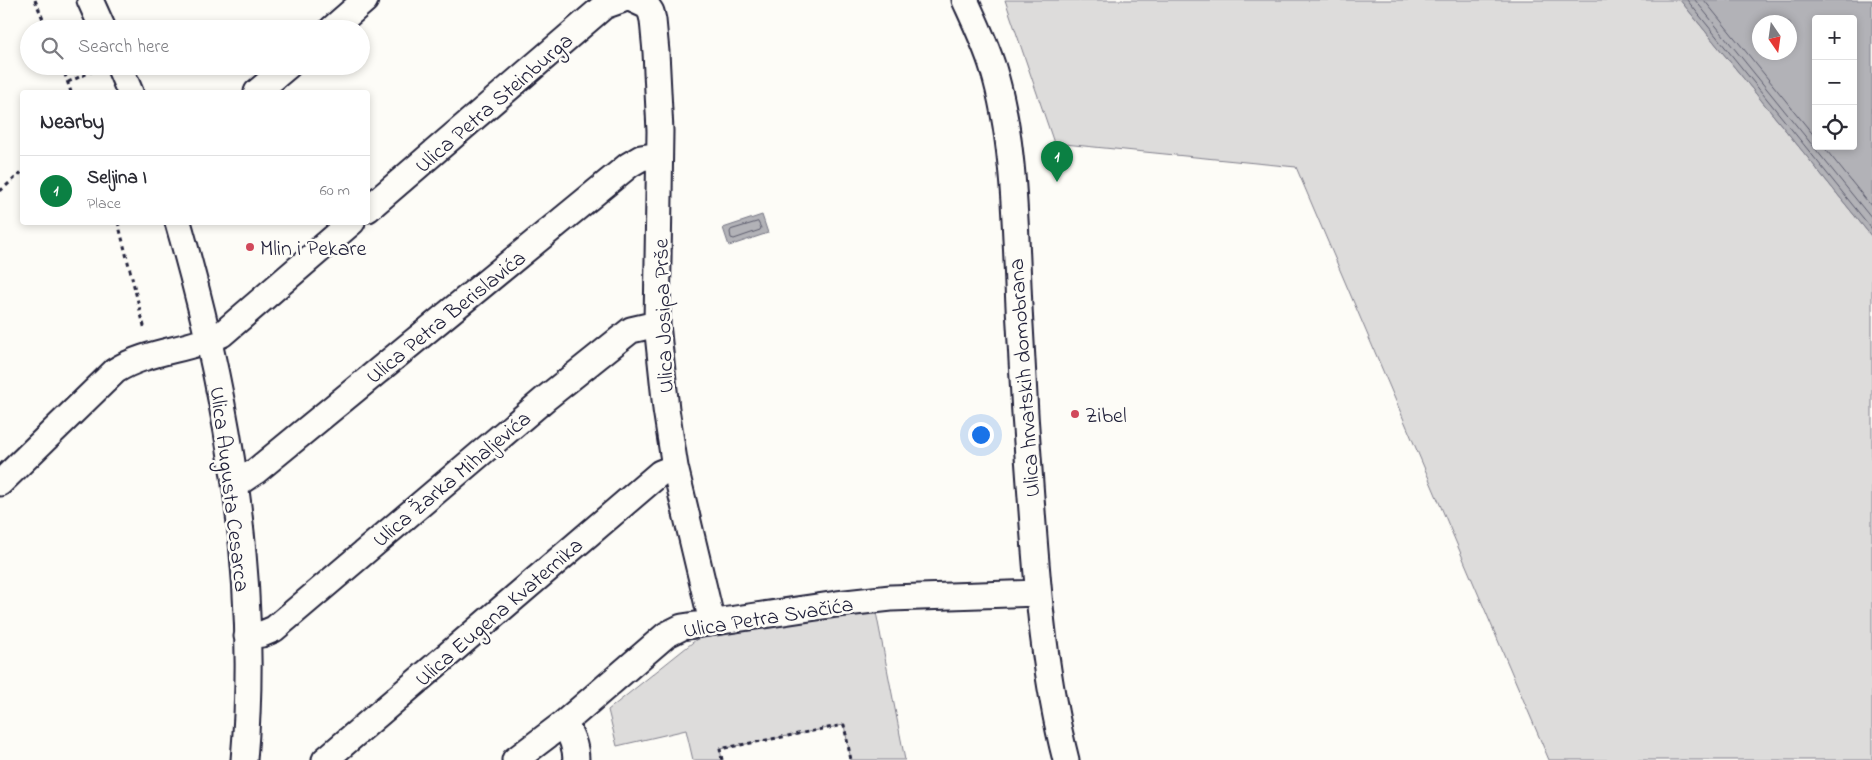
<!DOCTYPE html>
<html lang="en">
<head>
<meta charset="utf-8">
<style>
  :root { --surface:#fff; --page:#f7f7f7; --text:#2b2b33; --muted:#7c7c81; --line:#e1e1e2; --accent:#0b8043 }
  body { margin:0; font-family:"Indie Flower",sans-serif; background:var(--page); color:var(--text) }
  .controls { position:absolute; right:15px; top:15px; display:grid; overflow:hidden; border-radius:5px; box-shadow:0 2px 8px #0003 }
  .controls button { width:45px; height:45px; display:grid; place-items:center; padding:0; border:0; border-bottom:1px solid var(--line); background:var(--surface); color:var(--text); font:25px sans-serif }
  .compass { position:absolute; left:1752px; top:15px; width:45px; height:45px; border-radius:50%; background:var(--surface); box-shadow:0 2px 8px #0003; rotate:167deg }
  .you { position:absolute; left:980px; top:434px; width:18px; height:18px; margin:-12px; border:4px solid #fff; border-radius:50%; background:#1a73e8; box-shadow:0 0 0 8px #1a73e833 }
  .badge { display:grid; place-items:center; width:32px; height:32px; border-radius:50%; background:var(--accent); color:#fff; font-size:16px; font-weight:700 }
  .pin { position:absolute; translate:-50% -41px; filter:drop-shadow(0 1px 2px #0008) }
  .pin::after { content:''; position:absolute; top:26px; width:18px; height:15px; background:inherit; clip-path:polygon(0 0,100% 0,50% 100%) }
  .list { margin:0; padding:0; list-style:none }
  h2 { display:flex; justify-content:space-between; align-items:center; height:65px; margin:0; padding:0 20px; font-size:21px }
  h2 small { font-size:16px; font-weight:400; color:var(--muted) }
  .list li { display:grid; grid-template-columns:32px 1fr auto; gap:15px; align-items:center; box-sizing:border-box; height:70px; padding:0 20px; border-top:1px solid var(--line) }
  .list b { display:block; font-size:19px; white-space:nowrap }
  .list p { margin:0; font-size:16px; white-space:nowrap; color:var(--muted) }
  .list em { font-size:16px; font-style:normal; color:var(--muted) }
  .icon { flex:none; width:28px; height:28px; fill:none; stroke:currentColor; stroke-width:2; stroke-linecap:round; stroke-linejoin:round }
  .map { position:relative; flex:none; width:1872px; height:760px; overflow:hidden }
  .search { position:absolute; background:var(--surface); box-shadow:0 2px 8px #0003; left:20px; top:20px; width:350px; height:55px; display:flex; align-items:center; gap:12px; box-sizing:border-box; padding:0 18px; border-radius:28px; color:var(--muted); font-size:19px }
  .panel { position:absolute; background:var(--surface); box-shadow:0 2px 8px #0003; left:20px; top:90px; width:350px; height:135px; border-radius:5px }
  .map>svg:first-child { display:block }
</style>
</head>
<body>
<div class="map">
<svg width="1872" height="760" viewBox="0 0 1872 760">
  <rect width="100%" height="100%" fill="#fdfcf7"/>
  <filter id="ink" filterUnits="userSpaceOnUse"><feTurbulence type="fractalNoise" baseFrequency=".02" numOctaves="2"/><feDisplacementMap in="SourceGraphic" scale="10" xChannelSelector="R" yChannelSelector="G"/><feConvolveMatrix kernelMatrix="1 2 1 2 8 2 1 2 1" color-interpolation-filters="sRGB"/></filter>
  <g filter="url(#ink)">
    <path fill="#dddcdb" stroke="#807f8b" d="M 1005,0 L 1680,0 L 1872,237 L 1872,760 L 1549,760 L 1296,167 L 1054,143 Z
      M 875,607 L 905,760 L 851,760 L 844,725 L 720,749 L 722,760 L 693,760 L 686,730 L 617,746 L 608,710 L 702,635 Z"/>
    <path fill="#b2b2b7" stroke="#787885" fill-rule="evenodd" d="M 1680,0 L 1872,0 L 1872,237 ZM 1816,19 L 1853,19 L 1853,146 L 1816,146 ZM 1760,22 L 1790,22 L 1790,52 L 1760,52 Z
      M 762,215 L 768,233 L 729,246 L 723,228 Z"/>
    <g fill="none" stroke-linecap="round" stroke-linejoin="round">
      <path stroke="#5c5c6d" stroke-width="1" d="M 1687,0 L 1872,229
        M 1695,0 L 1872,219
        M 1704,0 L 1816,138
        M 1823,146 L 1872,207
        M 758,222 L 761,228 L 760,230 L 734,239 L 731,238 L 730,232 L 731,230 Z"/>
      <g stroke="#22223b" stroke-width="29">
        <path id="minor" d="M 90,0 L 103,29
          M 634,0 L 647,6 L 651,12 L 653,20 L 656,52 L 660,131 L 657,324 L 666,409 L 675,467 L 712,622
          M 965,0 C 975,22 986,45 993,68 C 1017,146 1015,244 1020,325 C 1023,387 1027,449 1032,511 C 1038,595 1045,678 1066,760
          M 332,29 L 365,0
          M 119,66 L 130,92
          M 257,92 L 288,66
          M 368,209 L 596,13 L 604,6 L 621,0
          M 178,222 C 228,396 260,579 244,760
          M 0,483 L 115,371 C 148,350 188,351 222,334 L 352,222
          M 235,485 L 256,471 L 629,165 L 641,158 L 659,155
          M 247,636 L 262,634 L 274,629 L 546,398 L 631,330 L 657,324
          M 564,723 C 571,735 576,746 576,760
          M 325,760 L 660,473 L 675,467
          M 515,760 L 564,723 L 666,635 L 682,627 L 837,604 L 891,598 L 1038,593"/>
      </g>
      <path stroke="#22223b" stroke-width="3" stroke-dasharray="4 4" stroke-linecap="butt" d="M 35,0 L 47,29
        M 62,66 L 71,92
        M 68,82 L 93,71
        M 0,191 L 22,172
        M 118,222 L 145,330
        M 722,760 L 720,749 L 844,725 L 851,760"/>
      <use href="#minor" stroke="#fdfcf7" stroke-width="25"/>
    </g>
  </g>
  <g fill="#d1495b" stroke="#fdfcf7" stroke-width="2">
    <circle cx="250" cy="247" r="5"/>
    <circle cx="1075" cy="414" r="5"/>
  </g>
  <g text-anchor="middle" stroke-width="5" stroke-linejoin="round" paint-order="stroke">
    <g font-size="22" fill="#22223b" stroke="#fdfcf7">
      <text transform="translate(493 102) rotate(-41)" y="8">Ulica Petra Steinburga</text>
      <text transform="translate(445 316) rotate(-39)" y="8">Ulica Petra Berislavića</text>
      <text transform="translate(662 316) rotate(-92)" y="8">Ulica Josipa Prše</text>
      <text transform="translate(1023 378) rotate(-94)" y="8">Ulica hrvatskih domobrana</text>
      <text transform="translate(451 478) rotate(-40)" y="8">Ulica Žarka Mihaljevića</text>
      <text transform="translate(231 489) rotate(83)" y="8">Ulica Augusta Cesarca</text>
      <text transform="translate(498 611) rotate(-41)" y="8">Ulica Eugena Kvaternika</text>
      <text transform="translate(768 616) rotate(-9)" y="8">Ulica Petra Svačića</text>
    </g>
    <g font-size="22" fill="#22223b" stroke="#fdfcf7" text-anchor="start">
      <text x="260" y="255">Mlin i Pekare</text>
      <text x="1085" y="422">Zibel</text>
    </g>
  </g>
</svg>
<div class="controls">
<button>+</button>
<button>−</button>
<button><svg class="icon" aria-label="locate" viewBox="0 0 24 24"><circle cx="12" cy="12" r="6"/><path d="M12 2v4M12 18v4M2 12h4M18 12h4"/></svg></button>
</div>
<svg class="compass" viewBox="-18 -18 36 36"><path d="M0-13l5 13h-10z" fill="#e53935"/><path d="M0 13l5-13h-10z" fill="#7c7c81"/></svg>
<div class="you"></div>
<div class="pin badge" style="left:1057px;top:182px">1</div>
<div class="search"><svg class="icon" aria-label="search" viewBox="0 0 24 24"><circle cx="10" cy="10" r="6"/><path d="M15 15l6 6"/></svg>Search here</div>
<section class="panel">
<h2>Nearby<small></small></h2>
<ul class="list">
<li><span class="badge">1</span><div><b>Seljina I</b><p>Place</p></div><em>60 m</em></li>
</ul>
</section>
</div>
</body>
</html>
